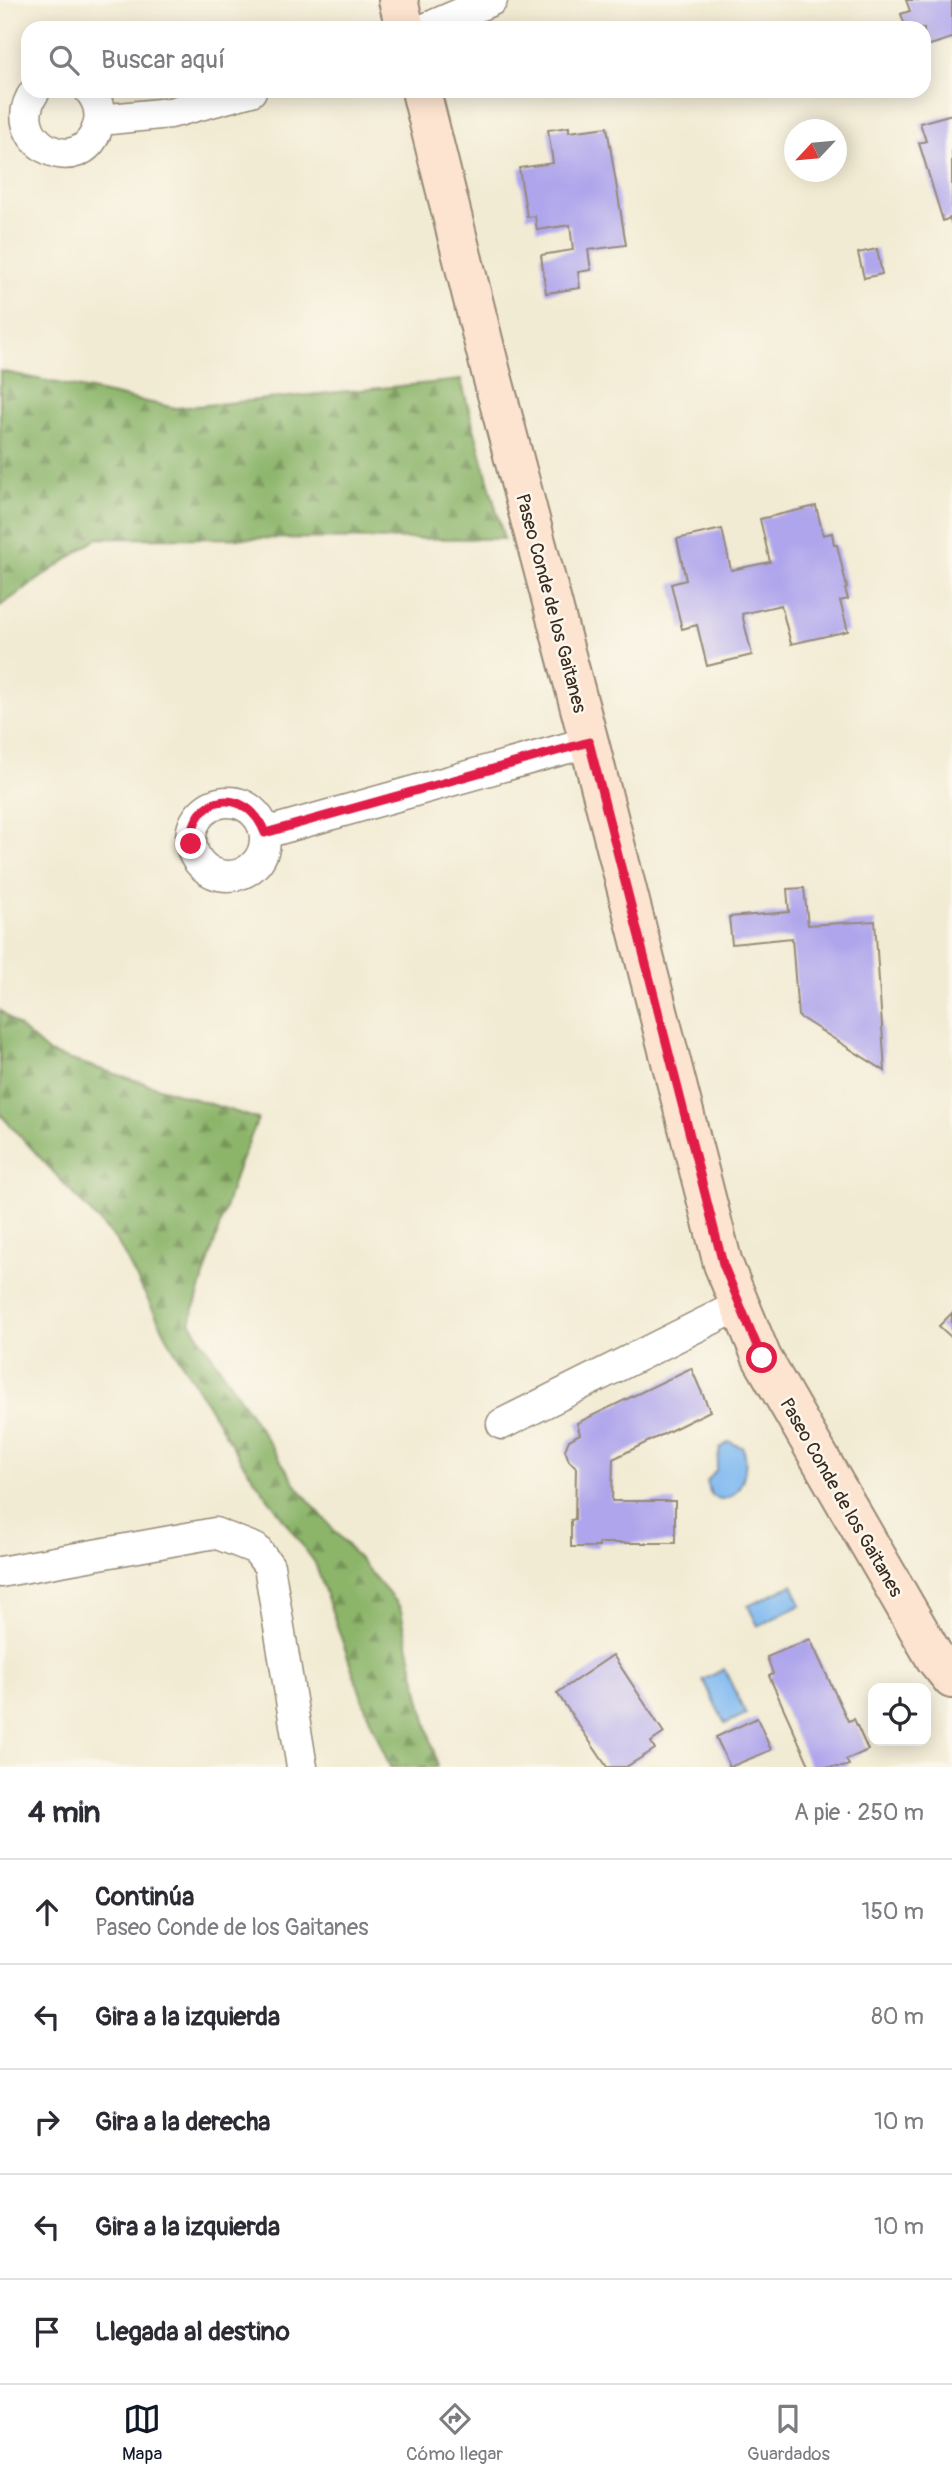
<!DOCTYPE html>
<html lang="es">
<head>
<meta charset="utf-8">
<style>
  :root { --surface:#fff; --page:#f7f7f7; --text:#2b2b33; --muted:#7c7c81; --line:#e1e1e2; --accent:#111827 }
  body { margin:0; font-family:Pangolin,sans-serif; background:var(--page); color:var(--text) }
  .controls { position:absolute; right:21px; bottom:21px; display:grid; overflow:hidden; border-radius:14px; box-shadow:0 4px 18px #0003 }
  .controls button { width:63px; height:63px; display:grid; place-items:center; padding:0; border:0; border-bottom:2px solid var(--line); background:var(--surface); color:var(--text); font:35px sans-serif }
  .compass { position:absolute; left:784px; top:119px; width:63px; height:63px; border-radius:50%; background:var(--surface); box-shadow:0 4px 18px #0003; rotate:244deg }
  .stop { position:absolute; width:21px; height:21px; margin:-16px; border:5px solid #e11d48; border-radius:50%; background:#fff }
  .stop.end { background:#e11d48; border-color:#fff; box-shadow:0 2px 7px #0008 }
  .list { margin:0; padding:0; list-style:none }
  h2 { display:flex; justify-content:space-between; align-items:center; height:91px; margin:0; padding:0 28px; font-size:30px }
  h2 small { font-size:23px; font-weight:400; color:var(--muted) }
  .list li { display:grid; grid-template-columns:46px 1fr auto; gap:21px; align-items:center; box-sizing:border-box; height:105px; padding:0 28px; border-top:2px solid var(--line) }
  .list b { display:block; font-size:26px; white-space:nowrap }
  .list p { margin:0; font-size:23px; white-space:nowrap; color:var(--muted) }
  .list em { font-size:23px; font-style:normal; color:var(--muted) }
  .icon { flex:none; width:38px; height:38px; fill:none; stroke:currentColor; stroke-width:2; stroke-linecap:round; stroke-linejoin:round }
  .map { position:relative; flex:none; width:952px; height:1767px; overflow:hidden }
  .search { position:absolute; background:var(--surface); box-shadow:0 4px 18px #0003; left:21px; right:21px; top:21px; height:77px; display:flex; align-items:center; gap:18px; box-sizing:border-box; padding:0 24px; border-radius:21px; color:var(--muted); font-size:26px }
  .sheet { height:616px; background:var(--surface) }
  nav { display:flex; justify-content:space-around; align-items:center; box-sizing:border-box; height:98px; border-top:2px solid var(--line); background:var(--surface); font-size:19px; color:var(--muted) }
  nav a { display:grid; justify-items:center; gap:4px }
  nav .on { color:var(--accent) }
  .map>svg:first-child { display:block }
</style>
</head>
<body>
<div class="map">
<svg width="952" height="1767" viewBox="0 0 952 1767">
  <defs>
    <pattern id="forest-firs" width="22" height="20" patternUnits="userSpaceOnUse" patternTransform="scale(1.75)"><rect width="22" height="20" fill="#8cb56b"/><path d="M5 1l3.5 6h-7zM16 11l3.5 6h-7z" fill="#749357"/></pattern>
  </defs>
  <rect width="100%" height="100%" fill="#fbf7ec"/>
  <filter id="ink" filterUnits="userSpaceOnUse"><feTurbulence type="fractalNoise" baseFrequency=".0143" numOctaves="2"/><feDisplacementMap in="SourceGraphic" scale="14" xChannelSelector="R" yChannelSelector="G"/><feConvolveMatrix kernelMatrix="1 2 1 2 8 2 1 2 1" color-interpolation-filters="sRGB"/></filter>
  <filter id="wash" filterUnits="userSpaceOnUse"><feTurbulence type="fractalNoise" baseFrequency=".00686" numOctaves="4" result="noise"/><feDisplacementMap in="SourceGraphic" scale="28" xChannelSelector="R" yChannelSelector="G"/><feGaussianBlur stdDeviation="1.57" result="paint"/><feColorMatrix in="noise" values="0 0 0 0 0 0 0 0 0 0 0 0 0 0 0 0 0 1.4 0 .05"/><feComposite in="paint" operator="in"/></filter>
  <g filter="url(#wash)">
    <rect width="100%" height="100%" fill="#f2ebd3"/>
    <path fill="url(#forest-firs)" stroke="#647044" stroke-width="2" d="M 0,371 L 176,408 L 461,380 L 504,539 L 98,538 L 0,606 Z
      M 0,1010 L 49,1053 L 258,1119 L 236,1173 L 190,1322 L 299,1489 L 400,1607 L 420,1698 L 438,1767 L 390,1767 L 367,1712 L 315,1563 L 242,1462 L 172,1346 L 117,1241 L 0,1114 Z"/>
    <path fill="#80b9f1" stroke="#5e7288" stroke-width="2" d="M 729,1442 L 742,1447 C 753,1465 737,1513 711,1495 L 707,1482 L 716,1470 L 720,1448 Z
      M 792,1585 L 801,1605 L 758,1626 L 748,1606 Z
      M 724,1669 L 746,1714 L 725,1724 L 703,1680 Z"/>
    <g id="blocks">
      <path fill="#afa5ec" d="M 906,0 L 952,0 L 952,38 L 924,47 L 924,28 L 906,28 L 901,14 L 910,11 Z
        M 952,114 L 952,223 L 951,223 L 950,218 L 943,221 L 919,143 L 926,141 L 920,123 Z
        M 569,127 L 569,132 L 607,127 L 626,245 L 588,250 L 591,270 L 578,272 L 580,288 L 546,293 L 541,255 L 573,250 L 570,225 L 537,230 L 535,216 L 527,217 L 519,168 L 553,163 L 548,130 Z
        M 877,249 L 882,274 L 864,278 L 858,253 Z
        M 816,506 L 823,535 L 832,533 L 834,545 L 837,545 L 847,588 L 845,589 L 848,599 L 840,601 L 848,631 L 791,644 L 781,605 L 742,614 L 752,655 L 707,666 L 697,625 L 682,629 L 671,584 L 686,580 L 677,539 L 722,529 L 731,570 L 770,562 L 760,519 Z
        M 804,888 L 808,925 L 875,921 L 885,1071 L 798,1016 L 792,938 L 732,944 L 729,917 L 789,912 L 787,889 Z
        M 952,1313 L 952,1338 L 939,1326 Z
        M 691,1368 L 710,1411 L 613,1459 L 612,1501 L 675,1501 L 675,1543 L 599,1543 L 599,1547 L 571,1547 L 571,1520 L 575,1519 L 576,1467 L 569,1461 L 565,1450 L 569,1440 L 580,1434 L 577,1423 Z
        M 810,1639 L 848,1721 L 854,1719 L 868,1750 L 846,1760 L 849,1765 L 843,1767 L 810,1767 L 769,1676 L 773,1674 L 767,1657 Z
        M 613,1655 L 664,1733 L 651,1742 L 655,1749 L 626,1767 L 607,1767 L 557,1693 Z
        M 757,1718 L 771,1750 L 730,1767 L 716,1737 Z"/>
    </g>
  </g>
  <g filter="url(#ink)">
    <use href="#blocks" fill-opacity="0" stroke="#968a78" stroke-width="2"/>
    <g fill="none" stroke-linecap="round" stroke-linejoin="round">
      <g stroke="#968a78" stroke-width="33">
        <path id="street" d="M 427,28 L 492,0
          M 35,91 C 0,140 81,184 98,126 C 102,113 98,101 90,91
          M 100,120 L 170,113 L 251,91
          M191 839a37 37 0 1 1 74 0a37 37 0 1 1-74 0Z
          M 265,833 L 589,742
          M 502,1424 L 740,1305
          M 0,1572 L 215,1533 L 256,1549 L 269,1566 L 302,1767"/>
      </g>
      <g stroke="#968a78" stroke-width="42">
        <path id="secondary" d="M 398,0 L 405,28
          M 421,91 L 491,372 L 589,742 L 723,1264 L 762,1358 L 935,1658 L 952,1679"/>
      </g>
      <use href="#street" stroke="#fff" stroke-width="30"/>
      <use href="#secondary" stroke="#fde4d0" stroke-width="38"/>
    </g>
  </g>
  <g fill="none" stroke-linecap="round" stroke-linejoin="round" filter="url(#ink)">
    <path stroke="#e11d48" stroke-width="9" d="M 191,844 C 191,793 247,785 265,833 L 589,742 L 723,1264 L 762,1358"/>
  </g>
  <g text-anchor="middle" stroke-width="5" stroke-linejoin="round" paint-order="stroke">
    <g font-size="19" fill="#3b2a1e" stroke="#fbf7ec">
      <text transform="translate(552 603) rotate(75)" y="7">Paseo Conde de los Gaitanes</text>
      <text transform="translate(842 1497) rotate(60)" y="7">Paseo Conde de los Gaitanes</text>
    </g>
  </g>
</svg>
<div class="controls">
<button><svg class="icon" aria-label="locate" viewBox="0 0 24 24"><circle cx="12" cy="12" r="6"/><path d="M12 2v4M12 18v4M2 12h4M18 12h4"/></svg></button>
</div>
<svg class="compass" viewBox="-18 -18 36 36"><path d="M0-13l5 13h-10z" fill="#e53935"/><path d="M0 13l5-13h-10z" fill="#7c7c81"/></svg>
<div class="stop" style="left:762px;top:1358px"></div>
<div class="stop end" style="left:191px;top:844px"></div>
<div class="search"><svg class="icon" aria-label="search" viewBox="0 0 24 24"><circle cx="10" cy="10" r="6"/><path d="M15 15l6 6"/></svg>Buscar aquí</div>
</div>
<section class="sheet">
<h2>4 min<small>A pie · 250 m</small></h2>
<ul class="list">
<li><svg class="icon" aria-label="ahead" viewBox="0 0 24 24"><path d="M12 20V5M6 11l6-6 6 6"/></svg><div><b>Continúa</b><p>Paseo Conde de los Gaitanes</p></div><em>150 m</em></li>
<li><svg class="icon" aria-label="left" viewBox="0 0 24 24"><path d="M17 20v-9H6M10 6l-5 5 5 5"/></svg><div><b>Gira a la izquierda</b></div><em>80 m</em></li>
<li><svg class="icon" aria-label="right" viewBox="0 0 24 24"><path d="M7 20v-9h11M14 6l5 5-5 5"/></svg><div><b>Gira a la derecha</b></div><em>10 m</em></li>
<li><svg class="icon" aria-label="left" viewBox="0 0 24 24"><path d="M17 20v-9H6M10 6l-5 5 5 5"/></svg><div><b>Gira a la izquierda</b></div><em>10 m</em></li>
<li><svg class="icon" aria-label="arrive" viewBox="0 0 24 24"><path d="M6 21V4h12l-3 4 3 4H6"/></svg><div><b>Llegada al destino</b></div></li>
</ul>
</section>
<nav>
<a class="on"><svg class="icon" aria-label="map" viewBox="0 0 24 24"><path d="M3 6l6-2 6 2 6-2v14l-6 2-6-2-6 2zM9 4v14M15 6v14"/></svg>Mapa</a>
<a><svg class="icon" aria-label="directions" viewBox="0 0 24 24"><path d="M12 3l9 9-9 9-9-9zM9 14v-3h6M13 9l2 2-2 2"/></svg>Cómo llegar</a>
<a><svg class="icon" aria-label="saved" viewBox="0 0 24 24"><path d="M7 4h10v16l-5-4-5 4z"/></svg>Guardados</a>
</nav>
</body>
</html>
